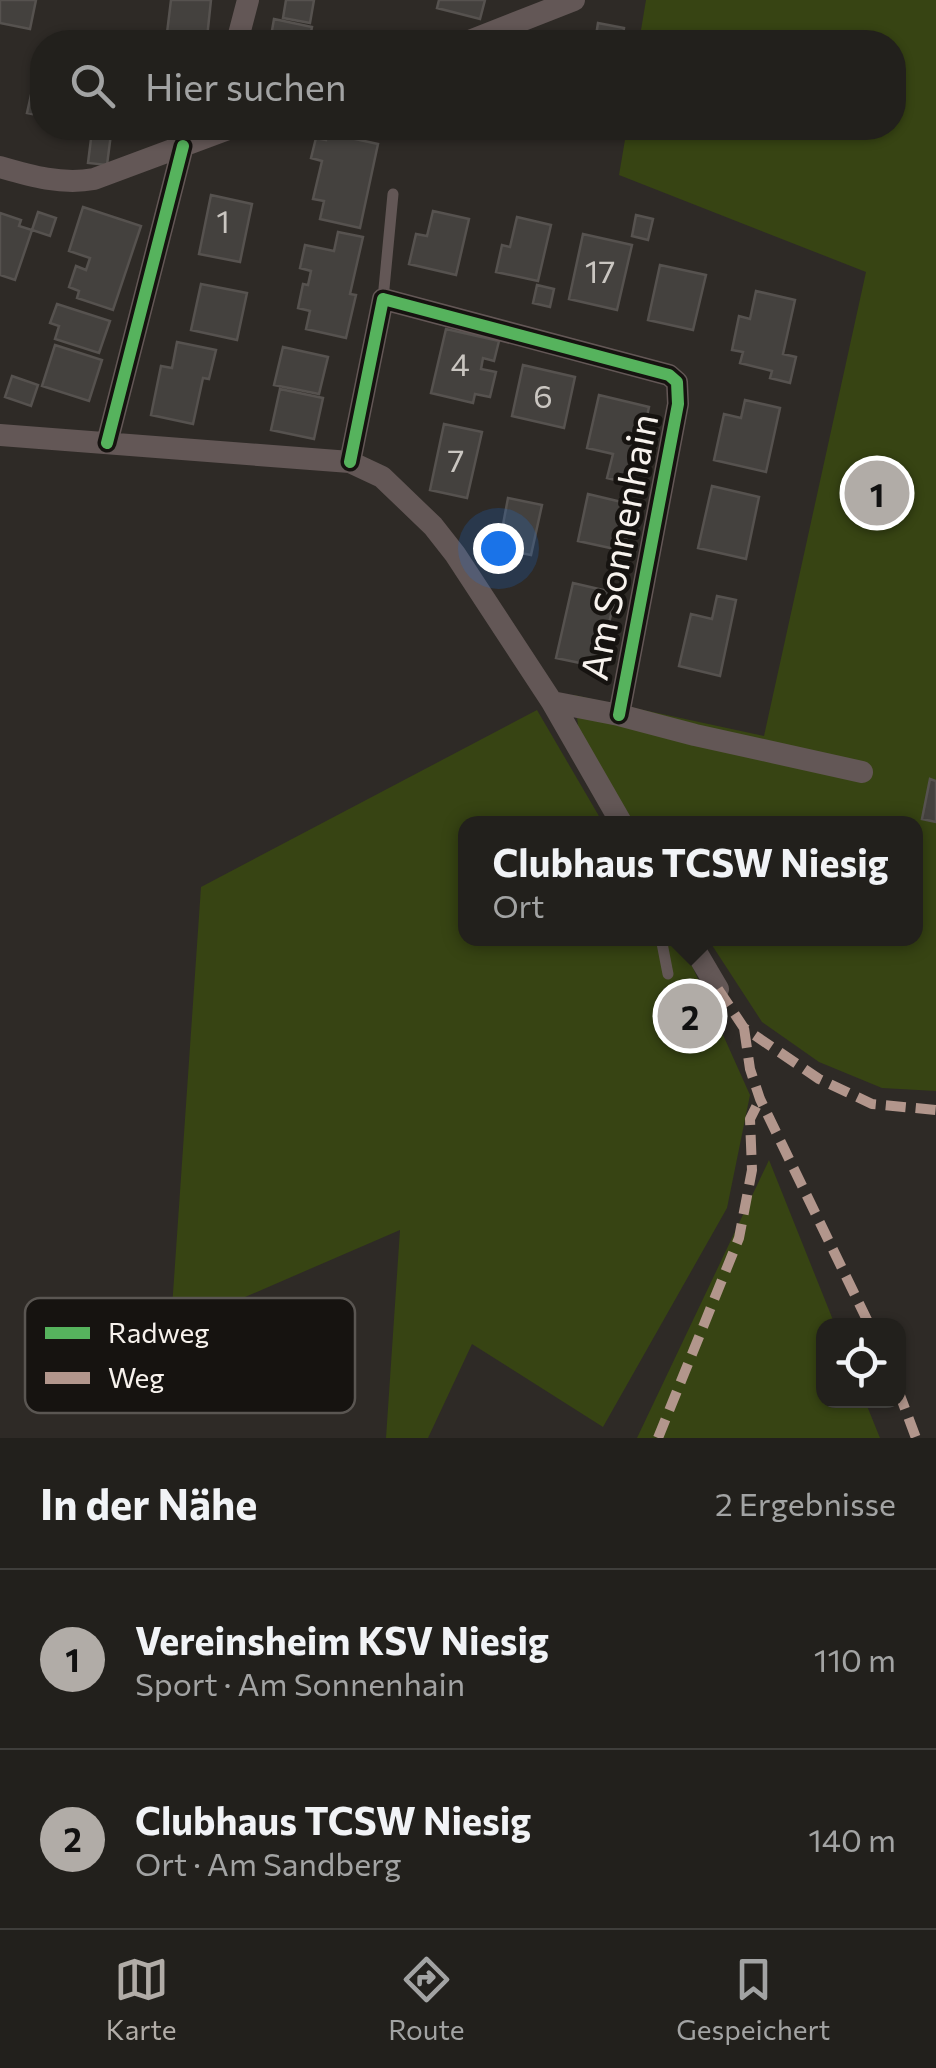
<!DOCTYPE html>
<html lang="de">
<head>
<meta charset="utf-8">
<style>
  :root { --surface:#22201c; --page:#2e2d29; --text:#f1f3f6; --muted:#a2a3a3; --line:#3f3e3b; --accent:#b1aca7 }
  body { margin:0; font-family:Commissioner,sans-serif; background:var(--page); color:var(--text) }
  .controls { position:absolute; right:30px; bottom:30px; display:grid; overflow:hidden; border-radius:20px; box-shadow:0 2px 8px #0004 }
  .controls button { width:90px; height:90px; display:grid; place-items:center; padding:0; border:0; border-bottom:2px solid var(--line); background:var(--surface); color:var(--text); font:50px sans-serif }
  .you { position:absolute; left:498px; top:548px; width:35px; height:35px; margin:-25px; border:8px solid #fff; border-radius:50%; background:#1a73e8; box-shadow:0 0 0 15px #1a73e833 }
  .badge { display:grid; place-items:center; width:65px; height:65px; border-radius:50%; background:var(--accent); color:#111; font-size:32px; font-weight:700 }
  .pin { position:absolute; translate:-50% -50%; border:5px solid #fff; box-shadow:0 2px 10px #0006 }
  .popup { position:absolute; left:458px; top:816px; width:465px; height:130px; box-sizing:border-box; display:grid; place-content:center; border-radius:20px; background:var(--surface); filter:drop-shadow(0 2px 8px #0005); font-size:32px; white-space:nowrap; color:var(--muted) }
  .popup b { font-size:38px; color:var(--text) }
  .popup::after { content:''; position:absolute; left:50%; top:100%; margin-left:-20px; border:20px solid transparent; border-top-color:var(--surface) }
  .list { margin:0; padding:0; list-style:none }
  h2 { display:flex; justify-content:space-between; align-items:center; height:130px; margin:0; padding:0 40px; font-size:42px }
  h2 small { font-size:32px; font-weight:400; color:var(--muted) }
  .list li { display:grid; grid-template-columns:65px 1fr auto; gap:30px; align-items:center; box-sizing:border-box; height:180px; padding:0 40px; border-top:2px solid var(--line) }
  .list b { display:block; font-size:38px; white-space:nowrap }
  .list p { margin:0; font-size:32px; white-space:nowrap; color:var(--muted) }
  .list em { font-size:32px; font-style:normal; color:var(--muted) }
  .icon { flex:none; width:55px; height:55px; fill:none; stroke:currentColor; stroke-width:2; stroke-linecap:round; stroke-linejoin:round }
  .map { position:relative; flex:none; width:936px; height:1438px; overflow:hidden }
  .search { position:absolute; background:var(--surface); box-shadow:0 2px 8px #0004; left:30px; right:30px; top:30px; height:110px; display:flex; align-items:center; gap:25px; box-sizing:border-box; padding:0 35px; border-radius:40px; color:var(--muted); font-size:38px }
  .sheet { height:490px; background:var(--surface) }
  nav { display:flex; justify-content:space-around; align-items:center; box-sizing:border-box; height:140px; border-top:2px solid var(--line); background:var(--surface); font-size:28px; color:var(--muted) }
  nav a { display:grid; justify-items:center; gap:5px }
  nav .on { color:var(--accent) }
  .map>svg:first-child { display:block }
</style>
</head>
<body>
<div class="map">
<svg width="936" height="1438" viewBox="0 0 936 1438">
  <rect width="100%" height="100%" fill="#2e2a26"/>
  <path fill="#374413" d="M 646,0 L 936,0 L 936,1091 L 882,1088 L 819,1062 L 762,1022 L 708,939 L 915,938 L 915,824 L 634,823 L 580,740 L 574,695 L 764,736 L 866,272 L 619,175 L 627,128 L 894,128 L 894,42 L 639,42 Z
    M 537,710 L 603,823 L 465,824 L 465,938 L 680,939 L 750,1095 L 727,1208 L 603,1427 L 472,1344 L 428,1438 L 386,1438 L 400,1230 L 215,1310 L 172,1308 L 201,887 Z
    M 769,1160 L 835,1325 L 824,1326 L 824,1400 L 865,1401 L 880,1438 L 637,1438 Z"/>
  <path fill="#44413e" stroke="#56524f" stroke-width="2.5" d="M 0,0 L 36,0 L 30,29 L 0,23 Z
    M 171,0 L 211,0 L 207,38 L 167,33 Z
    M 286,0 L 314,0 L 310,23 L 283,18 Z
    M 439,0 L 485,0 L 480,19 L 437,8 Z
    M 274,19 L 312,27 L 309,42 L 270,42 Z
    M 598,23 L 624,28 L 622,42 L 595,42 Z
    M 39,59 L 42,59 L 42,116 L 27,113 Z
    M 92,131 L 111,134 L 107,165 L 88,163 Z
    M 328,133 L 378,144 L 360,228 L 320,219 L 324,201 L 313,199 L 322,161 L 311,158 L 316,138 L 326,140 Z
    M 211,195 L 252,204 L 240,262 L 199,254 Z
    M 83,207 L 141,226 L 113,310 L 77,298 L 79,291 L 69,287 L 76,266 L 86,270 L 90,258 L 69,251 Z
    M 433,211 L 469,219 L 456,275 L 409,264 L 416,234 L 427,236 Z
    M 38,212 L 56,218 L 50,236 L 32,230 Z
    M 0,213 L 21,220 L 19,226 L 32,230 L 15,280 L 0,275 Z
    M 636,215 L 653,219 L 648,240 L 632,236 Z
    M 517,217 L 551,225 L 538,281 L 496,272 L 502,245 L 510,247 Z
    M 338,232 L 363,237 L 350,294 L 356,295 L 346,338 L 306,329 L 310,311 L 298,308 L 303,284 L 308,285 L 311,271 L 300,268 L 305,245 L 334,251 Z
    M 583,234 L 632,245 L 617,310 L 569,299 Z
    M 660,265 L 706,275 L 693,330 L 648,320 Z
    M 201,284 L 247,293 L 237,340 L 191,330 Z
    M 537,285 L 554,289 L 550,307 L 533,303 Z
    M 756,291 L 795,300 L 783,354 L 796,357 L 790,383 L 770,378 L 772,371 L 740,363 L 743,352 L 732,350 L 739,316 L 750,319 Z
    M 57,304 L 110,321 L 99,353 L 55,339 L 59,326 L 50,323 Z
    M 446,329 L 499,341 L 494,361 L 483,358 L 481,369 L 496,372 L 490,397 L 475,394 L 473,403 L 431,393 Z
    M 177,342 L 216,350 L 209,379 L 203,378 L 193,424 L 151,415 L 161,366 L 172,368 Z
    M 55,345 L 102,360 L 89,401 L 42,386 Z
    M 283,347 L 328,357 L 319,394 L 274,385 Z
    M 523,365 L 575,377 L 564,428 L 512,416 Z
    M 12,376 L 38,385 L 31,406 L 5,397 Z
    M 280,389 L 323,398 L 314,439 L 271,430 Z
    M 599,395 L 649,407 L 632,484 L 607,478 L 613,454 L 587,448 Z
    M 745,400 L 780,408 L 766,472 L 714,460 L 724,414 L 741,418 Z
    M 444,424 L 482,432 L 467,498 L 430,490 Z
    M 712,486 L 759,497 L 746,559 L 698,548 Z
    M 588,494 L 634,505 L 624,551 L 578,541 Z
    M 508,498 L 542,505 L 531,555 L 484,546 L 488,527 L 502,530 Z
    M 573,583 L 616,593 L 599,667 L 556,658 Z
    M 717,596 L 736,600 L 720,676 L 679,666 L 691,614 L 712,619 Z
    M 930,779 L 936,781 L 936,822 L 922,819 Z
    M 693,980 L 714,1042 L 687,1052 L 665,989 Z"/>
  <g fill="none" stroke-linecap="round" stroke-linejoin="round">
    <path stroke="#635756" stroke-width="11" d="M 383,299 L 393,194
      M 661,938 L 668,974"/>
    <path stroke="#635756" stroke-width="22" d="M 237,42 L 248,0
      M 467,42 L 574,0
      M 0,167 C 31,176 62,185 94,179 L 231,128
      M 0,435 L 350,462 L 382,477 L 433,526 L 455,554 L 552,702 L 622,824
      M 107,443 L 183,146
      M 350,462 L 383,299 L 669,375 L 677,382 L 678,404 L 619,715
      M 552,702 L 619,715 L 695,735 L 862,772
      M 688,938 L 718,989"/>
    <path stroke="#b2968c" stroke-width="10" stroke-dasharray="20 10" stroke-linecap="butt" d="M 718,989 L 744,1028 L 819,1079 L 872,1104 L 936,1110
      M 744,1028 L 750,1069 L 760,1099 L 870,1326
      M 898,1390 L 916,1438
      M 658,1438 L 739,1238 L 752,1170 L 750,1119 L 760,1099"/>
    <g stroke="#161310" stroke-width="19">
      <path id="cycleway" d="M 107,443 L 183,146
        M 350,462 L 383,299 L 669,375 L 677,382 L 678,404 L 619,715"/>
    </g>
    <use href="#cycleway" stroke="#56b35d" stroke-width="12"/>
  </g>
  <g text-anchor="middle" stroke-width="9" stroke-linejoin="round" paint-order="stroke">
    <g font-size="32" fill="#cac6c1">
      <text x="223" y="233">1</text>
      <text x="600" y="283">17</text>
      <text x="460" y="376">4</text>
      <text x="543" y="408">6</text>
      <text x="456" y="472">7</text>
    </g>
    <g font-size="38" fill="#f7f2ed" stroke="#161310">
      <text transform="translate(620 547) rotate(-79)" y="13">Am Sonnenhain</text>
    </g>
  </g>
  <rect x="25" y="1298" width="330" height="115" rx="15" fill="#161310" stroke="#5a5652" stroke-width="2.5"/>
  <rect x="45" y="1327" width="45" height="12" fill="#56b35d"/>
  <rect x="45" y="1372" width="45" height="12" fill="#b2968c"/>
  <g font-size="28" fill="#f7f2ed">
    <text x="108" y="1343">Radweg</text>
    <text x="108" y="1388">Weg</text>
  </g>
</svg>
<div class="controls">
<button><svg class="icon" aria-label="locate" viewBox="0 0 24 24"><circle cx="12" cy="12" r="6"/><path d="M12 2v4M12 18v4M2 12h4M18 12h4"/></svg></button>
</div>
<div class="you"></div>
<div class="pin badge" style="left:877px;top:493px">1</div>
<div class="pin badge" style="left:690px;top:1016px">2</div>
<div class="popup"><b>Clubhaus TCSW Niesig</b>Ort</div>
<div class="search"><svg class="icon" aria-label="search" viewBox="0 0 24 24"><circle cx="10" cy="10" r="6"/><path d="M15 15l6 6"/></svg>Hier suchen</div>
</div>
<section class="sheet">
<h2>In der Nähe<small>2 Ergebnisse</small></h2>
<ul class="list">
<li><span class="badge">1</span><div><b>Vereinsheim KSV Niesig</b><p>Sport · Am Sonnenhain</p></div><em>110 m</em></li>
<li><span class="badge">2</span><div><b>Clubhaus TCSW Niesig</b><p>Ort · Am Sandberg</p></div><em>140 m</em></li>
</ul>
</section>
<nav>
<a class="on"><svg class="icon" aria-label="map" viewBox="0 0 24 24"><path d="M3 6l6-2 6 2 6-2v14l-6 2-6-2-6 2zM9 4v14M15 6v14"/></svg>Karte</a>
<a><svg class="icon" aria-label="directions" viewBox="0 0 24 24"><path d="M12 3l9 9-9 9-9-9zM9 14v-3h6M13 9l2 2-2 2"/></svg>Route</a>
<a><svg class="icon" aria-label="saved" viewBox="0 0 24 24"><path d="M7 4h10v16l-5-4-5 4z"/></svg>Gespeichert</a>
</nav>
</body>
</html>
